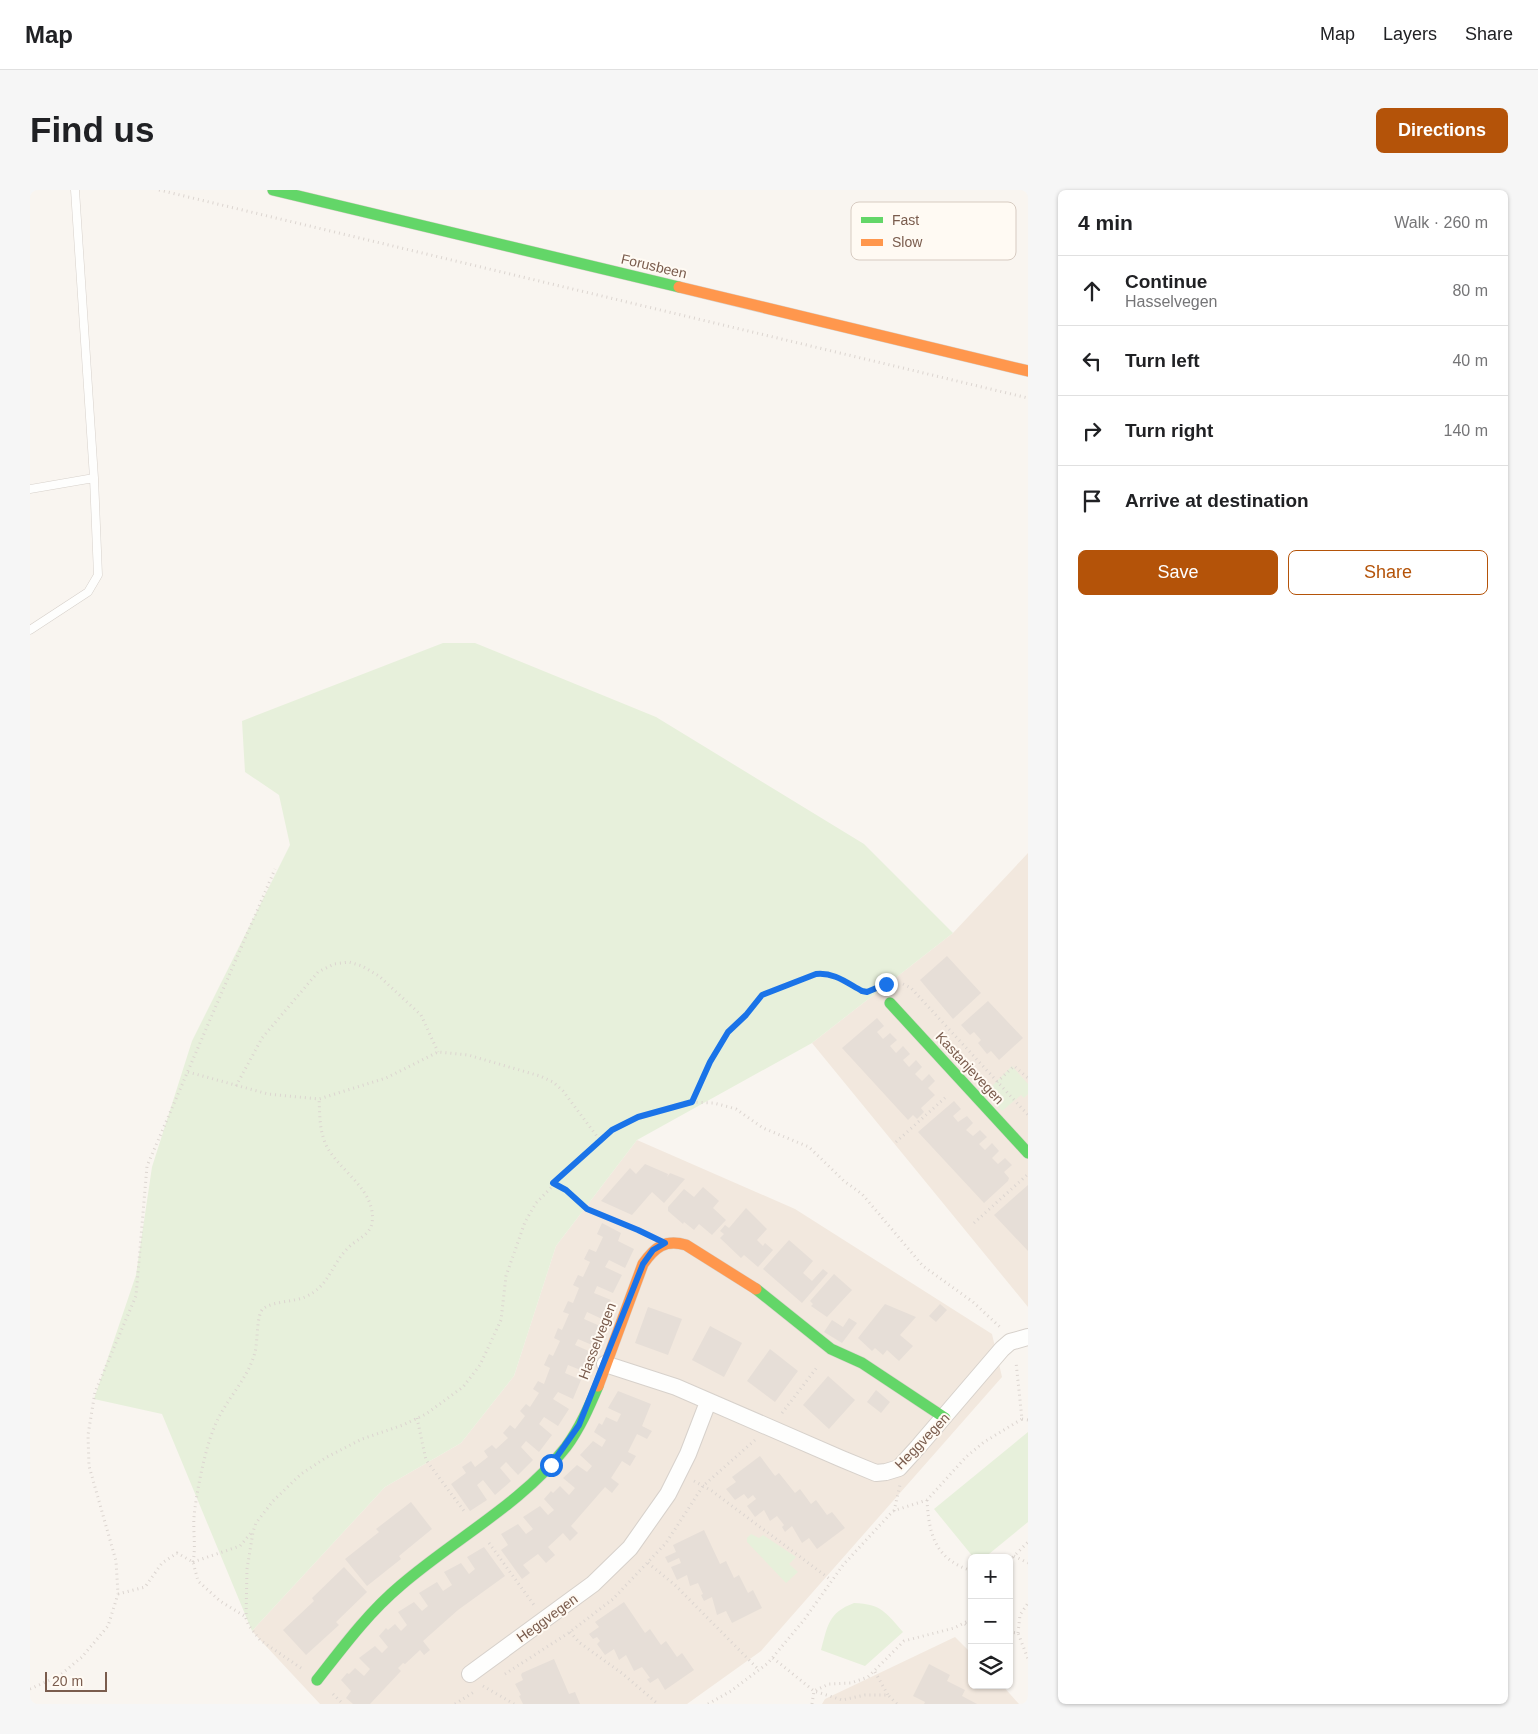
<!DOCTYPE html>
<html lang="en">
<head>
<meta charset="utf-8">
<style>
  :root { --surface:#fff; --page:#f6f6f6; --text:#202124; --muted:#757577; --line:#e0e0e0; --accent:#b45309 }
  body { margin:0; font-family:Helvetica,sans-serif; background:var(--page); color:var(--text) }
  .controls { position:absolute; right:15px; bottom:15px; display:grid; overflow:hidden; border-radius:8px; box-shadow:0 1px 4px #0004 }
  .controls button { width:45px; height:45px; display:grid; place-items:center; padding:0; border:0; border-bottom:1px solid var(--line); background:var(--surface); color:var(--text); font:25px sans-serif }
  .scale { position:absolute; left:15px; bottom:12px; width:62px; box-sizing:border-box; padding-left:5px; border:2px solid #7a5c4d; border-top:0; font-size:14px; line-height:18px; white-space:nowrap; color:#7a5c4d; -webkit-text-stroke:4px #fffaf3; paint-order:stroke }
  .stop { position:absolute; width:15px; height:15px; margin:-11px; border:4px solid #1a73e8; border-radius:50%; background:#fff }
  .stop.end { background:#1a73e8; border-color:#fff; box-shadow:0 1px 5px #0008 }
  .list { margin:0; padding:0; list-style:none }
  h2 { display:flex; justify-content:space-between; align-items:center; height:65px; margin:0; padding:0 20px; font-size:21px }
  h2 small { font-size:16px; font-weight:400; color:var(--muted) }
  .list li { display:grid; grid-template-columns:32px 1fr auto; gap:15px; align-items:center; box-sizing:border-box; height:70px; padding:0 20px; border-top:1px solid var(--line) }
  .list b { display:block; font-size:19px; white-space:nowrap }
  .list p { margin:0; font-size:16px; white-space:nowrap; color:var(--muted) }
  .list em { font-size:16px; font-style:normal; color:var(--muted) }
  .actions { display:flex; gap:10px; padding:15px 20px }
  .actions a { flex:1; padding:11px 0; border:1px solid var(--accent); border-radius:8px; text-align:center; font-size:18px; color:var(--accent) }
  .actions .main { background:var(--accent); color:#fff }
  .icon { flex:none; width:28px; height:28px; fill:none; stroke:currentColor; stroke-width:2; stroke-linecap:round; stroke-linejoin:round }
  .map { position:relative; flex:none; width:998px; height:1514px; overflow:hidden; border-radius:8px }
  header { display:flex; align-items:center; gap:30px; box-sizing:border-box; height:70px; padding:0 25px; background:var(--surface); border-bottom:1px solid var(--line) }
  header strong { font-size:24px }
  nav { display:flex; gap:28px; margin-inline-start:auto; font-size:18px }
  .intro { display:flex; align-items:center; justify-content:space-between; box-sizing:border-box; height:120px; padding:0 30px }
  h1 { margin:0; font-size:35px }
  .button { padding:12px 22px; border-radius:8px; background:var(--accent); color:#fff; font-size:18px; font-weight:700 }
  main { display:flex; gap:30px; padding:0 30px }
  aside { flex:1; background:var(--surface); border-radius:8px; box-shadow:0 1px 4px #0004 }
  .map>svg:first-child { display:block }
</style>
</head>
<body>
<header>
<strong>Map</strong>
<nav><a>Map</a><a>Layers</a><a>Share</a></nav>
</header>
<div class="intro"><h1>Find us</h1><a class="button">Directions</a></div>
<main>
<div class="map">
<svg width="998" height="1514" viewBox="0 0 998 1514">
  <rect width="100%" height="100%" fill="#f9f5f0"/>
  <path fill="#f2e8de" d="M 998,663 L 998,1117 L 782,853 L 923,743 Z
    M 607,950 L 765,1019 L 962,1144 L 972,1187 L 731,1461 L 657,1514 L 290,1514 L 222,1441 L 355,1297 L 431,1253 L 484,1186 L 526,1056 Z
    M 925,1447 L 942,1464 L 942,1495 L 972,1495 L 989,1514 L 792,1514 L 795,1509 Z"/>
  <path fill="#e7f0db" d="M 413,453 L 445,453 L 626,527 L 834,654 L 923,743 L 782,853 L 607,950 L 526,1056 L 484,1186 L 431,1253 L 355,1297 L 222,1441 L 132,1224 L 64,1209 L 106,1085 L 122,977 L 162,851 L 260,655 L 249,605 L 215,582 L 212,531 Z
    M 982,876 L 998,894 L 998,904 L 994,908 L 991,905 L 972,921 L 957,905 L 958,900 Z
    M 998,1242 L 998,1332 L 954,1368 L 944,1368 L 904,1319 Z
    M 721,1344 L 729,1348 L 733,1345 L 766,1367 L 759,1374 L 768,1382 L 756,1393 L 717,1352 L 717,1348 Z
    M 824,1413 C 852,1414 856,1423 873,1442 L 835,1476 L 791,1460 C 798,1435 798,1423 824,1413 Z"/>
  <path fill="#e6ded7" d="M 917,766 L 951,803 L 923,829 L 890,790 Z
    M 958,811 L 993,848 L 969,870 L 961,861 L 957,864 L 948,853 L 951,850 L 944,842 L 940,845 L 931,835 Z
    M 847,828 L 854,836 L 847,842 L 853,849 L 860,843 L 867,850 L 860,856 L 866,863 L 873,856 L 880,864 L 873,870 L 879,877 L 886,870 L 892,877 L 885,884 L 892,891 L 899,884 L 905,891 L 898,898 L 905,905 L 891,918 L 894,922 L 887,929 L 883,925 L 878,930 L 812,858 Z
    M 924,911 L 931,919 L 923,926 L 928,932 L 937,926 L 943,933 L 936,940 L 943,946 L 950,940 L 957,947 L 949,954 L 955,960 L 962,953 L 969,961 L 962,968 L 968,974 L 975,968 L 982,975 L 974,982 L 979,988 L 978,991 L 954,1013 L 888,942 Z
    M 615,974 L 638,984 L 637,987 L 640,983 L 655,989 L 634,1013 L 622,1002 L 602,1025 L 571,1011 L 600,978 L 606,984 Z
    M 998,995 L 998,1061 L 964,1025 Z
    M 673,997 L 689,1011 L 683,1018 L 696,1030 L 682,1045 L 669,1034 L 664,1040 L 654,1032 L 653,1034 L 638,1021 L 638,1017 L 654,999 L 664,1007 Z
    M 716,1018 L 737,1039 L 727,1050 L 733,1056 L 735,1053 L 743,1060 L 728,1077 L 714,1065 L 711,1068 L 690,1048 L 694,1044 L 690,1041 L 695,1035 L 699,1038 Z
    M 572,1033 L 591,1043 L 588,1051 L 604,1059 L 595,1078 L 579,1070 L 575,1077 L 592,1085 L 583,1103 L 567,1096 L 564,1103 L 581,1110 L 572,1129 L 557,1122 L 554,1129 L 570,1136 L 562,1155 L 548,1149 L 545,1155 L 561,1162 L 553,1181 L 538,1175 L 535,1183 L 551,1190 L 543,1209 L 528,1202 L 523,1209 L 539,1219 L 528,1236 L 514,1227 L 509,1234 L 522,1245 L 509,1262 L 496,1251 L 491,1257 L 503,1270 L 488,1285 L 476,1272 L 470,1278 L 481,1291 L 465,1305 L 453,1290 L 447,1295 L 457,1310 L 440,1321 L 421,1294 L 436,1283 L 432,1277 L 441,1271 L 445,1277 L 458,1267 L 454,1261 L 462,1255 L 466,1259 L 478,1248 L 473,1243 L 480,1235 L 485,1239 L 495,1226 L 490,1221 L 496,1214 L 500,1217 L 509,1203 L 503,1199 L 508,1191 L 514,1194 L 520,1178 L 514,1175 L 519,1164 L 523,1166 L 530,1151 L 524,1148 L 528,1138 L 532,1140 L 539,1124 L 533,1122 L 538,1111 L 543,1113 L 549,1098 L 543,1095 L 548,1085 L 553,1087 L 560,1072 L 554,1069 L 559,1059 L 566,1062 L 573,1047 L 567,1044 Z
    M 759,1050 L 783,1071 L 773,1083 L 782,1091 L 793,1079 L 798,1083 L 772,1113 L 733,1079 Z
    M 804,1084 L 822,1100 L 797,1127 L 781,1116 L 783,1114 L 780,1111 Z
    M 855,1114 L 886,1127 L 870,1145 L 883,1156 L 869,1171 L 857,1160 L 853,1165 L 845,1158 L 842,1161 L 828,1148 Z
    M 910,1114 L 917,1120 L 906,1132 L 899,1126 Z
    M 618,1117 L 652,1129 L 638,1165 L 605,1153 Z
    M 819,1128 L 827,1133 L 812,1153 L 794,1142 L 802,1130 L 813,1137 Z
    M 680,1136 L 712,1153 L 694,1187 L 662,1170 Z
    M 740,1159 L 768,1181 L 745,1212 L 717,1191 Z
    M 798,1186 L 825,1210 L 799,1239 L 773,1215 Z
    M 846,1200 L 860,1212 L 851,1223 L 837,1212 Z
    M 588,1201 L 621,1214 L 612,1236 L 622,1241 L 617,1249 L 607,1244 L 598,1262 L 606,1266 L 600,1276 L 592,1271 L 581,1288 L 589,1294 L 582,1303 L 575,1297 L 541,1336 L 548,1343 L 540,1351 L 533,1343 L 518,1357 L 525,1365 L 516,1373 L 508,1364 L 493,1375 L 500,1383 L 492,1389 L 471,1360 L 478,1355 L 471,1344 L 488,1334 L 496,1344 L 503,1339 L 493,1327 L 510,1316 L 518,1325 L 524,1320 L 514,1309 L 521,1301 L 523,1303 L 530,1296 L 539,1305 L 545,1298 L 533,1288 L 547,1275 L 557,1282 L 562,1276 L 550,1265 L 563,1251 L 572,1257 L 576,1250 L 564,1242 L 569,1233 L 572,1235 L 576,1227 L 587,1232 L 591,1224 L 578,1218 Z
    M 730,1266 L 745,1286 L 749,1283 L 765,1303 L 770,1299 L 781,1314 L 786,1310 L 797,1325 L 802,1322 L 815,1338 L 787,1359 L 779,1348 L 772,1353 L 762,1336 L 755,1342 L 752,1337 L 754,1335 L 747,1326 L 740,1331 L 734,1320 L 725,1327 L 717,1316 L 726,1309 L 723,1305 L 718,1309 L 714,1304 L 705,1310 L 696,1299 L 706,1292 L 702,1287 Z
    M 381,1312 L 402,1339 L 369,1366 L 371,1369 L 337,1396 L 315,1369 L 349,1342 L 346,1339 Z
    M 674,1340 L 690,1374 L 696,1371 L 704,1388 L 709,1385 L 718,1403 L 723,1400 L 732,1418 L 702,1433 L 696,1421 L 687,1425 L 682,1407 L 674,1411 L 671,1405 L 673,1404 L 668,1393 L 660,1396 L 657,1385 L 647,1390 L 641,1377 L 651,1373 L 649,1368 L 638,1373 L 635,1367 L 646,1362 L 643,1355 Z
    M 454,1357 L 475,1386 L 428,1420 L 393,1451 L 400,1460 L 394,1465 L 390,1460 L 375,1474 L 373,1473 L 368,1478 L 371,1481 L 340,1514 L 323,1514 L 316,1508 L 321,1501 L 311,1490 L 317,1483 L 319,1484 L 325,1478 L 334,1486 L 340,1479 L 329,1468 L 345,1456 L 352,1463 L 358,1457 L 349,1446 L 356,1438 L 358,1440 L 365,1434 L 371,1441 L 377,1435 L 368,1422 L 384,1412 L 392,1421 L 398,1416 L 389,1403 L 407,1392 L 413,1401 L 422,1395 L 414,1382 L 431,1373 L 439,1384 L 445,1379 L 437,1367 Z
    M 314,1377 L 337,1402 L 306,1432 L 309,1435 L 276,1465 L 253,1440 L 284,1411 L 282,1408 Z
    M 594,1412 L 615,1443 L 620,1439 L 631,1455 L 636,1451 L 647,1467 L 652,1463 L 664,1480 L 635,1500 L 628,1488 L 620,1493 L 617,1489 L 620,1488 L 612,1477 L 604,1481 L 596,1465 L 589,1470 L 584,1459 L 575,1465 L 567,1454 L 570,1451 L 567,1447 L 563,1449 L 559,1444 L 569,1437 L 565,1432 Z
    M 524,1469 L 539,1504 L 545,1502 L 550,1514 L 493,1514 L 489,1506 L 491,1505 L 485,1494 L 493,1490 L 491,1485 L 492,1483 Z
    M 899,1474 L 920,1485 L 917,1491 L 935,1500 L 932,1506 L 947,1514 L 894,1514 L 895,1512 L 883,1506 Z"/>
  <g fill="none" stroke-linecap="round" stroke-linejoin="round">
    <g stroke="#d7d1cb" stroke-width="9">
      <path id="lane" d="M 0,299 L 64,288
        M 0,440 L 58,402 L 68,385 L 64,288 L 45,0"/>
    </g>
    <g stroke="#d7d1cb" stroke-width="18">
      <path id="street" d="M 575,1174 L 646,1197 L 812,1269 L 846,1283 L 856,1282 L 869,1278 L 888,1257 L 972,1159 L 980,1152 L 998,1147
        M 440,1484 L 563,1394 L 600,1358 L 638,1304 L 658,1264 L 678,1212"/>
    </g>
    <g stroke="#d9d2cb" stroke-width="12">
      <path id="fast" d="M 243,0 L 649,97
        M 860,813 L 998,963
        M 726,1099 L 801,1159 L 832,1173 L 915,1228
        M 287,1490 C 313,1457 338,1423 370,1396 C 424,1349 492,1314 536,1257 C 550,1238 559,1217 568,1196"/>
    </g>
    <g stroke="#d9d2cb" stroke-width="12">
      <path id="slow" d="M 649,97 L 998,181
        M 568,1196 L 613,1074 C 625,1057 635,1049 656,1055 L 726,1099"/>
    </g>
    <path stroke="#dcd5d0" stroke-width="3" stroke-dasharray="1 4" stroke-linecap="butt" d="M 129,0 L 998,208
      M 873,794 L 881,798 L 998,925
      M 158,882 L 238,904 L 289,909 L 356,888 L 408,862 L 438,865 L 510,886 L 523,892 L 533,901 L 569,949
      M 967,892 L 984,876 L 998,888
      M 206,896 L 232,848 L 288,782 L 304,774 L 319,772 L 332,776 L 349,786 L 391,825 L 408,862
      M 662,912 L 680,872 L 698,841 L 716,825 L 733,805 L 786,784 C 808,781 827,806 843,799
      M 866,952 L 917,906
      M 523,993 L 535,1000 L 557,1019 L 612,1041
      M 944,1033 L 997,985
      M 752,1223 L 788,1176
      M 387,1228 L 396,1270 L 434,1321
      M 992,1229 L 998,1230
      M 664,1291 L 682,1301 L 801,1390
      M 897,1310 C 899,1345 905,1369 942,1381
      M 864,1321 L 870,1295
      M 459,1353 L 504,1415
      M 984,1366 L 998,1373
      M 979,1371 L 998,1352
      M 163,1372 C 166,1357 163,1342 164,1327 C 166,1304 175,1259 184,1238 C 194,1211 218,1190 225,1162 C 228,1152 226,1123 234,1118 C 245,1111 263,1112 275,1107 C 300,1096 301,1074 319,1057 C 327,1049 340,1045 342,1033 C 347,1001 310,981 297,957 C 289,941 290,925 289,909
      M 163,1372 L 210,1356 L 221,1343
      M 618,1373 L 645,1395 L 729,1480
      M 88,1404 L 115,1397 L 132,1373 L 147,1363 L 163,1372 L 168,1391 L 190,1411 L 216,1427
      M 935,1434 L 942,1439
      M 540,1442 L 550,1453 L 593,1484 L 628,1514
      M 979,1442 L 988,1443 L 998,1469
      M 988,1443 L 990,1425 L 998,1413
      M 743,1468 L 784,1501 L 812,1510 L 835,1505 L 858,1505 L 867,1514
      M 271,1478 L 230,1450 L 219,1436 L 216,1428 L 217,1379 L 223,1342 L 226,1333 L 243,1311 L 271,1284 L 297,1267 L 332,1249 L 373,1235 L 396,1224 L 433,1197 L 450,1175 L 471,1130 L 476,1086 L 495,1032 L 506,1013 L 569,949 L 582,940 L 608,927 L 662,912 L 684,913 L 706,919 L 733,938 L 779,957 L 814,991 L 832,1004 L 893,1076 L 943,1112 L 970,1137
      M 845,1482 L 858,1505
      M 475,1484 L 540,1442 L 583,1409 L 636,1353 L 673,1296 L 725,1250
      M 453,1496 L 484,1514
      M 0,1499 L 29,1486 L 52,1467 L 78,1436 L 88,1404 L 86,1371 L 59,1276 L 58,1245 L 65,1202 L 106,1106 L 117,976 L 245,679
      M 303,1504 L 313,1514
      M 425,1514 L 444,1502
      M 678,1514 L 701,1501 L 738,1473 L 774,1430 L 813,1375 L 863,1321 L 897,1310 L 936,1267 L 954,1252 L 992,1229 L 986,1172
      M 782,1514 L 784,1501 L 799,1494 L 821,1493 L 838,1487 L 874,1451 L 924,1438 L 942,1429"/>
    <use href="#lane" stroke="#fefefd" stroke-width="8"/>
    <use href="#street" stroke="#fefefd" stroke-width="16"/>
    <use href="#fast" stroke="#63d668" stroke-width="11"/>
    <use href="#slow" stroke="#ff974d" stroke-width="11"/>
  </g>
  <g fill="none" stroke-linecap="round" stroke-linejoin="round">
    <path stroke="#1a73e8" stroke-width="6" d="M 521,1275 L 549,1235 L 613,1074 L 623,1060 L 635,1053 L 608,1040 L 557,1019 L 536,1000 L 523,993 L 582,940 L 608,927 L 662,912 L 680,872 L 698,842 L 716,825 L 732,805 L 786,784 C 804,782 817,793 832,801 L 837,802 L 856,794"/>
  </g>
  <g text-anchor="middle" stroke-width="4" stroke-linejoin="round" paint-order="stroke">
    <g font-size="14" fill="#7a5c4d" stroke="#fffaf3">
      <text transform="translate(624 76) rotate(13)" y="5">Forusbeen</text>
      <text transform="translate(940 878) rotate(47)" y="5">Kastanjevegen</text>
      <text transform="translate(567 1151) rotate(-69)" y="5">Hasselvegen</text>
      <text transform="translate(892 1251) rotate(-46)" y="5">Heggvegen</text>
      <text transform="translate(517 1428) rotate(-36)" y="5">Heggvegen</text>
    </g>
  </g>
  <rect x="821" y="12" width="165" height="58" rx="8" fill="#fffaf3" stroke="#d7cbc1" stroke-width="1"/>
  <rect x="831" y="27" width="22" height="6" fill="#63d668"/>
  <rect x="831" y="49" width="22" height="7" fill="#ff974d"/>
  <g font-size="14" fill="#7a5c4d">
    <text x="862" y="35">Fast</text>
    <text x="862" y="57">Slow</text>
  </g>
</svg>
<div class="controls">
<button>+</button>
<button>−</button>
<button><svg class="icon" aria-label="layers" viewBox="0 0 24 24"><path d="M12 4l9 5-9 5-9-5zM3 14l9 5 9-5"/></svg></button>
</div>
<div class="scale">20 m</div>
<div class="stop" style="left:521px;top:1275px"></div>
<div class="stop end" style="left:856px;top:794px"></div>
</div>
<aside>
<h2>4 min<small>Walk · 260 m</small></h2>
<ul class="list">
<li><svg class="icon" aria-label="ahead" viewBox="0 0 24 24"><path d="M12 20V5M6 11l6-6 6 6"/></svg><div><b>Continue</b><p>Hasselvegen</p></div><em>80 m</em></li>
<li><svg class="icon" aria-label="left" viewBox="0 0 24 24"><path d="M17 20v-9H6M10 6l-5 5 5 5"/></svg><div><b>Turn left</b></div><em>40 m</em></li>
<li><svg class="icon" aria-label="right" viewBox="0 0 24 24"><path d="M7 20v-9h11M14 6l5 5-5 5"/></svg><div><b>Turn right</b></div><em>140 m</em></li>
<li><svg class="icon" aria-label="arrive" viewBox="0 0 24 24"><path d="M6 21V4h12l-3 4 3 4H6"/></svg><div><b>Arrive at destination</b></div></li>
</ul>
<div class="actions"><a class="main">Save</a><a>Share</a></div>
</aside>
</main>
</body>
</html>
